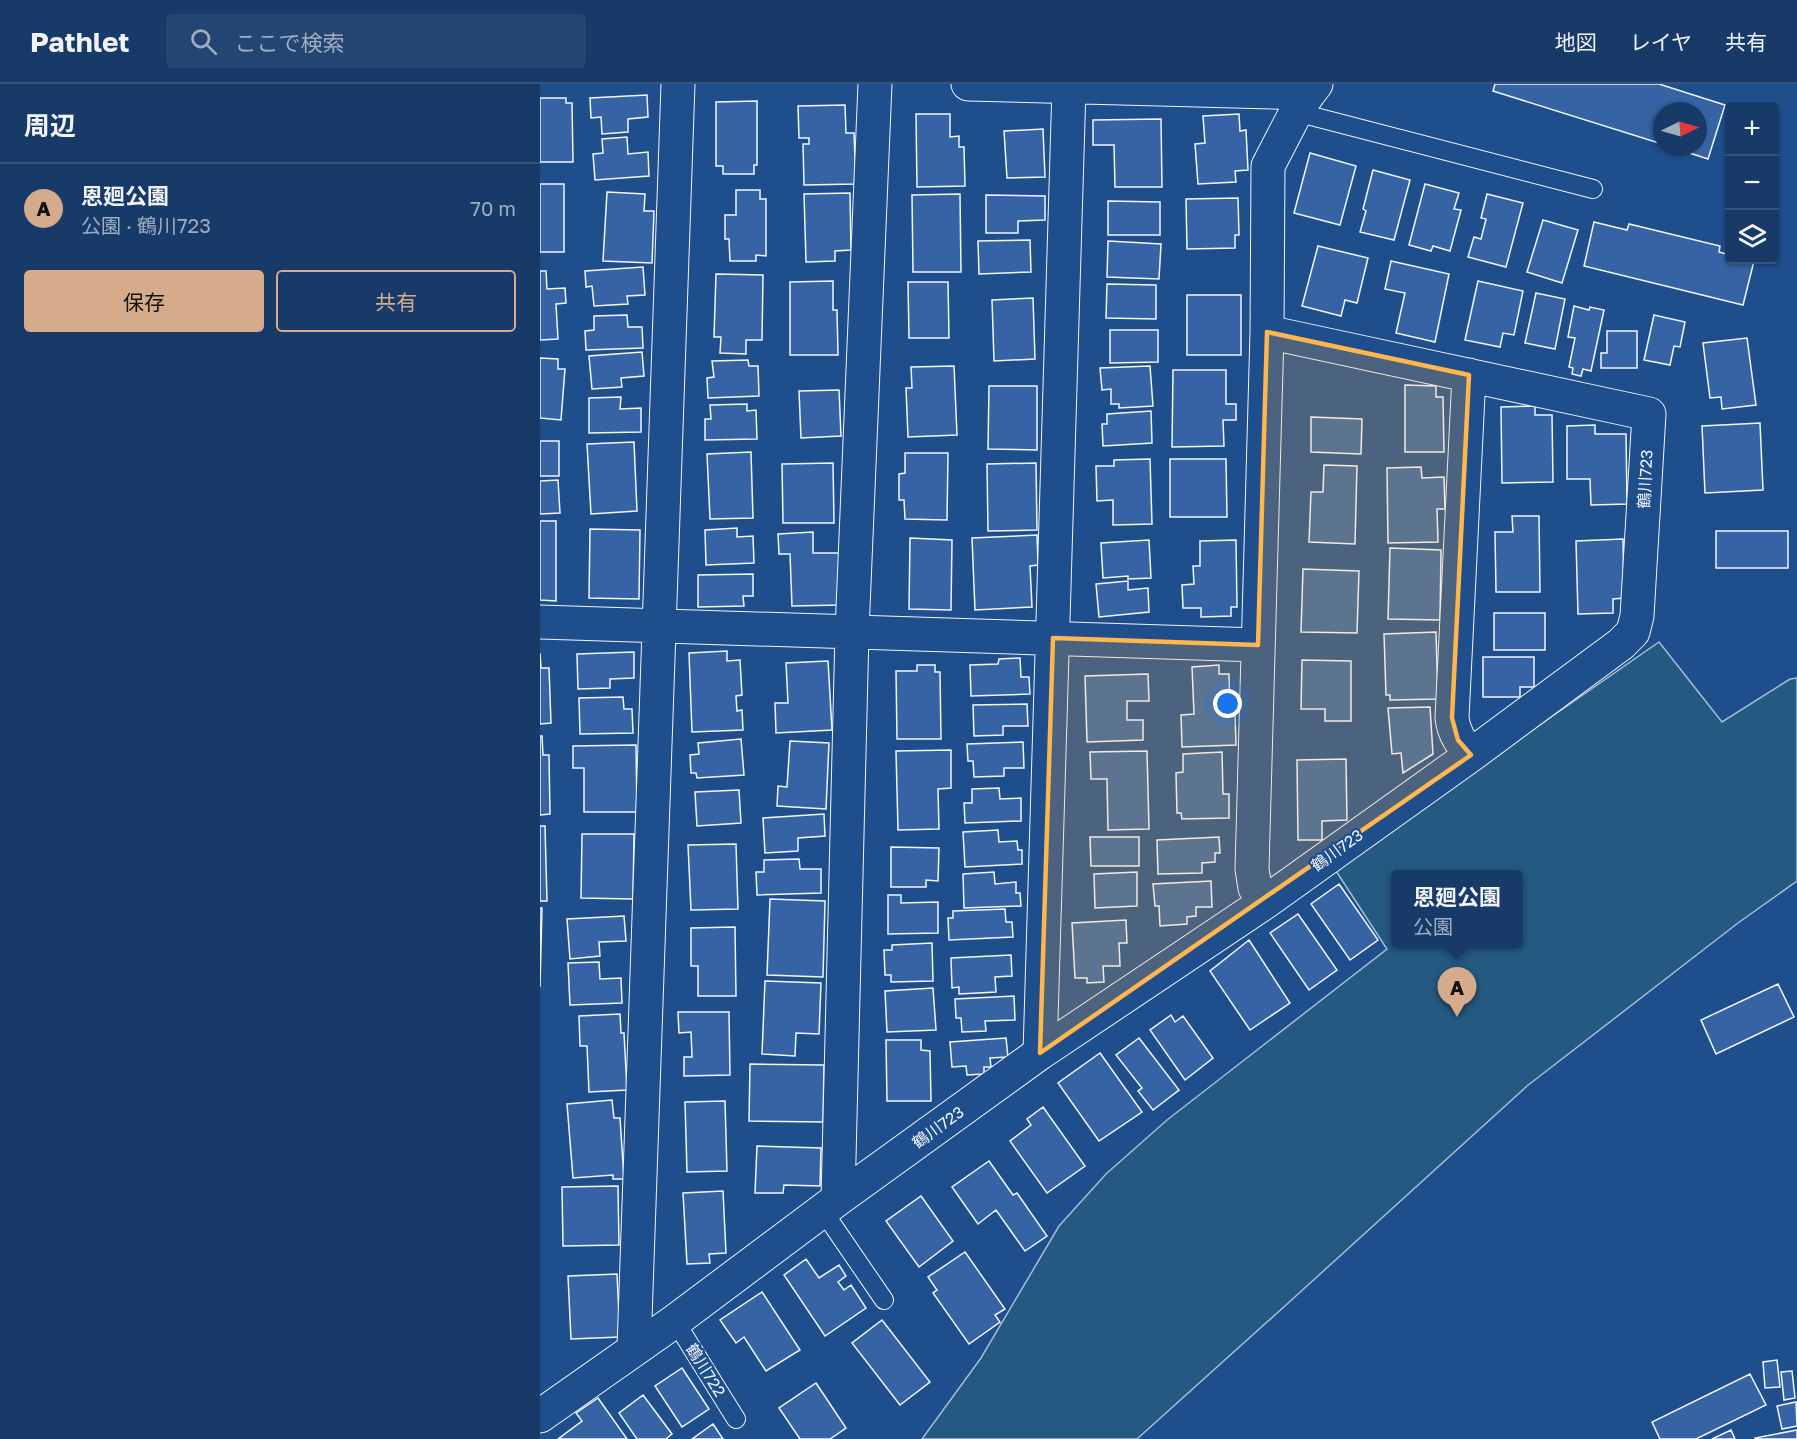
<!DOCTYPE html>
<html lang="ja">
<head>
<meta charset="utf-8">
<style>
  :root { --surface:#173a69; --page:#244571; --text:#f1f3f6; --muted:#9eadc0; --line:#36547d; --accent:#d6ab8b }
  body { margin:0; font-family:"Golos Text","Noto Sans JP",sans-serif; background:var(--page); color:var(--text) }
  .controls { position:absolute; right:18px; top:18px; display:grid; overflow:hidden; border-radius:6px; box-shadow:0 2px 4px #0004 }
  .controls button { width:54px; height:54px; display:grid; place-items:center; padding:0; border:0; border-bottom:2px solid var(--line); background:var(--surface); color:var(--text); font:30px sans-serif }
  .compass { position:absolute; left:1113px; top:18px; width:54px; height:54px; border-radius:50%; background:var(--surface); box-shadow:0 2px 4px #0004; rotate:85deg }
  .you { position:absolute; left:688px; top:620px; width:21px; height:21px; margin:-15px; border:4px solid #fff; border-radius:50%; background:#1a73e8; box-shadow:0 0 0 9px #1a73e833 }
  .badge { display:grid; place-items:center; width:39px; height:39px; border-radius:50%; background:var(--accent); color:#111; font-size:20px; font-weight:700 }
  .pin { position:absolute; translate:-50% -50px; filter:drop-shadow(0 2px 3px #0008) }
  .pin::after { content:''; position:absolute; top:32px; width:21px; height:18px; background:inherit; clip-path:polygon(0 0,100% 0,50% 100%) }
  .popup { position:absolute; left:851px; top:786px; width:132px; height:78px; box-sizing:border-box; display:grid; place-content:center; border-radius:6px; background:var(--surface); filter:drop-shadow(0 2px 4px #0005); font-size:20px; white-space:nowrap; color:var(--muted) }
  .popup b { font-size:22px; color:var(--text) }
  .popup::after { content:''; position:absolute; left:50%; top:100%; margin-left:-12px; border:12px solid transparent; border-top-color:var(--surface) }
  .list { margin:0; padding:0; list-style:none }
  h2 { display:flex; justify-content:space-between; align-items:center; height:78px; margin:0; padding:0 24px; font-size:26px }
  h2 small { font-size:20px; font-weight:400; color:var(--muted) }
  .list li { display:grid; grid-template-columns:39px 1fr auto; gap:18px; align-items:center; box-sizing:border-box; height:90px; padding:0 24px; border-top:2px solid var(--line) }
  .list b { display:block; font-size:22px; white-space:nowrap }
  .list p { margin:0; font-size:20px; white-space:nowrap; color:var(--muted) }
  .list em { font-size:20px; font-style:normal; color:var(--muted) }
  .actions { display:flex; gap:12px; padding:18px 24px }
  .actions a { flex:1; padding:14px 0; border:2px solid var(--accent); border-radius:6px; text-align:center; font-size:21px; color:var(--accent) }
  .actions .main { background:var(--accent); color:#111 }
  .icon { flex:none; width:33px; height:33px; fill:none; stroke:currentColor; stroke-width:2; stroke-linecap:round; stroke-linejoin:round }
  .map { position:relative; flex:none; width:1257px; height:1355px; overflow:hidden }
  header { display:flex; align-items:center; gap:36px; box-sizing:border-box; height:84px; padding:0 30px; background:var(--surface); border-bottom:2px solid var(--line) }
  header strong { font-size:28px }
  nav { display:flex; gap:33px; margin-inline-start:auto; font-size:21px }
  .search { width:420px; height:54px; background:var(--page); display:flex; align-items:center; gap:15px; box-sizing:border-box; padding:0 21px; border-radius:6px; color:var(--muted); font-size:22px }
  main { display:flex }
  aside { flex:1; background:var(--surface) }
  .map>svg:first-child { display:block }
</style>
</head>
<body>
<header>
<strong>Pathlet</strong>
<div class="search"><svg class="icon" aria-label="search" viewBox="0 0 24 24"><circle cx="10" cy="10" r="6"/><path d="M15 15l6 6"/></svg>ここで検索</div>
<nav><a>地図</a><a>レイヤ</a><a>共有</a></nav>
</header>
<main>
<aside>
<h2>周辺<small></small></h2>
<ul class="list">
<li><span class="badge">A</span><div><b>恩廻公園</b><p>公園 · 鶴川723</p></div><em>70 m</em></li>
</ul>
<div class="actions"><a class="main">保存</a><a>共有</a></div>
</aside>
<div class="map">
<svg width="1257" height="1355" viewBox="0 0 1257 1355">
  <rect width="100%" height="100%" fill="#1f4e8c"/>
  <path fill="#245a82" stroke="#a8bbd7" stroke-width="1.5" fill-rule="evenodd" d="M 1119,558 L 1182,638 L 1250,595 L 1257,594 L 1257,797 L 1198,839 L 987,1002 L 746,1221 L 597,1355 L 382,1355 L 441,1274 L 519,1142 L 566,1090 L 627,1036 L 847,865 L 794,784 ZM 856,790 L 978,790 L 978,860 L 856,860 Z"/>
  <path fill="#3563a3" stroke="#f2f6ff" stroke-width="1.5" d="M 955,0 L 1119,0 L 1185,21 L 1168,75 L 1131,63 L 1158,63 L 1158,27 L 1122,27 L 1122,60 L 953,7 Z
    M 107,11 L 108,33 L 88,35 L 88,48 L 62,50 L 61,33 L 51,34 L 50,14 Z
    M 0,14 L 26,14 L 26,19 L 32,19 L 33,78 L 0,78 Z
    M 217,17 L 217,81 L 214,81 L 214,90 L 183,90 L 183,82 L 176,82 L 176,18 Z
    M 305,21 L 306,49 L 314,49 L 316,100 L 264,101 L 263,60 L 269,60 L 269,54 L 259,54 L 258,22 Z
    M 376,30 L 410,30 L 410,53 L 419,52 L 419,63 L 424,63 L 425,102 L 377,103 Z
    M 699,30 L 700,47 L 706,46 L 708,86 L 695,87 L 696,98 L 658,100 L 655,60 L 665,59 L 663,32 Z
    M 621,35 L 622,103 L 575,103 L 574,61 L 553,61 L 553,36 Z
    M 503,45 L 505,93 L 467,94 L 464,47 Z
    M 87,53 L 88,70 L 108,68 L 109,92 L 55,96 L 53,70 L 63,69 L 62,55 Z
    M 770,69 L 816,82 L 800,141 L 754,129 Z
    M 833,86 L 870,96 L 854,156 L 820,148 L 826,127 L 823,125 Z
    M 0,100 L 24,100 L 24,168 L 0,168 Z
    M 885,100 L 919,109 L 914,125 L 921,126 L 910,167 L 893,162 L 891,167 L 869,161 Z
    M 196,106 L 220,106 L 220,115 L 226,115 L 226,172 L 216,171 L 216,177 L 190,177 L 189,155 L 185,155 L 185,131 L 196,131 Z
    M 67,108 L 105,110 L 104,127 L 114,127 L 112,179 L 63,177 Z
    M 310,109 L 311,166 L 295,167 L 295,177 L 266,178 L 264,110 Z
    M 420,110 L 421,188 L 373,188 L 372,111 Z
    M 947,110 L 983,119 L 966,183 L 928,173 L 934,153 L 941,155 L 946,135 L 941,134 Z
    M 446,111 L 505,112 L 505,136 L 478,137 L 478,149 L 446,149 Z
    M 698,114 L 699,151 L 695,151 L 695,164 L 647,165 L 646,115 Z
    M 568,117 L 620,118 L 620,151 L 568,151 Z
    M 1003,136 L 1038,146 L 1022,199 L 987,188 Z
    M 1054,138 L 1087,146 L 1089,140 L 1180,162 L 1179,168 L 1190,171 L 1190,176 L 1214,177 L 1203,221 L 1044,182 Z
    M 490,156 L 491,188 L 439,190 L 438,157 Z
    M 568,157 L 621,160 L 619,195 L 567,193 Z
    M 778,162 L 828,174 L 817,219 L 805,216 L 801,232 L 762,222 Z
    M 851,177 L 909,190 L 895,258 L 856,249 L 865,209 L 845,205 Z
    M 103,183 L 105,211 L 87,212 L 88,220 L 54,222 L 52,202 L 46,203 L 45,187 Z
    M 0,187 L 6,187 L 7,205 L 25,204 L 26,219 L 16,220 L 18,255 L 0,256 Z
    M 176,190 L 223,191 L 222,256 L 206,256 L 206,270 L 180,269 L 181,253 L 174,253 Z
    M 293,197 L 293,226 L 297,226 L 298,271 L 250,271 L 250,198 Z
    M 938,197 L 983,207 L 974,251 L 963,249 L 960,263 L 925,256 Z
    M 368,198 L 408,198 L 409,254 L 369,254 Z
    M 567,200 L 616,201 L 616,235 L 566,234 Z
    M 996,209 L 1025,215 L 1015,265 L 985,259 Z
    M 647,211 L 701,211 L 701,271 L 647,271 Z
    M 493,214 L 495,275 L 454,277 L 452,216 Z
    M 1034,222 L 1049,226 L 1050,223 L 1064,226 L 1051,287 L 1043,285 L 1041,292 L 1032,290 L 1033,284 L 1029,283 L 1035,254 L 1028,253 Z
    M 87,231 L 88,243 L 102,243 L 103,264 L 46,266 L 45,247 L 54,246 L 54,232 Z
    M 1114,231 L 1145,238 L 1140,263 L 1134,262 L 1130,281 L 1104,276 Z
    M 570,246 L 618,246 L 618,278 L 570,279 Z
    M 1067,247 L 1097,247 L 1097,284 L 1061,284 L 1061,269 L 1067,269 Z
    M 1207,254 L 1216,321 L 1182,325 L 1181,313 L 1170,314 L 1163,259 Z
    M 102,268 L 104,292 L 81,294 L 82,303 L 52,305 L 49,272 Z
    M 0,274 L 18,275 L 18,285 L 25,285 L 21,336 L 0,334 Z
    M 208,276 L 209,282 L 218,282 L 219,312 L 168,314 L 167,294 L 174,293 L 172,277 Z
    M 414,282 L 417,351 L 368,353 L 366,304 L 372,304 L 371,283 Z
    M 610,282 L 613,322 L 579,324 L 579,320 L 571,320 L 571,305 L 562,306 L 560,284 Z
    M 633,286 L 686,286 L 686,320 L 696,320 L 696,336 L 683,336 L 684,362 L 632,363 Z
    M 865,301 L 896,302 L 896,313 L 903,313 L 904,368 L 865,368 Z
    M 449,302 L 497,302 L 497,366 L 448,365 Z
    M 299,306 L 301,352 L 261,354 L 259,307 Z
    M 81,313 L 80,325 L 101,324 L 101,348 L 49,349 L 49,314 Z
    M 207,320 L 207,327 L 216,326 L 217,355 L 165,356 L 165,335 L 171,335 L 170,321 Z
    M 995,322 L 995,331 L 1012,331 L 1013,398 L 962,399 L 961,323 Z
    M 611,327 L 612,359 L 563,362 L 562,340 L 567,340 L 567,330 Z
    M 771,333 L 822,335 L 821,370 L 771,368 Z
    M 1220,339 L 1223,406 L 1165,409 L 1162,342 Z
    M 1055,341 L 1055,350 L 1086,350 L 1087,420 L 1051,421 L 1050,395 L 1027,395 L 1027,342 Z
    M 0,357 L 19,357 L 19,392 L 0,392 Z
    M 94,358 L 97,427 L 51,430 L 47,360 Z
    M 211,368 L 213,434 L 170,435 L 167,370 Z
    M 365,369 L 408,369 L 407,436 L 365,435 L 364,416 L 359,416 L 359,390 L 365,389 Z
    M 610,375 L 612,440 L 573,441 L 573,416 L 557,417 L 556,382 L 574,382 L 574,376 Z
    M 630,375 L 686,375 L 687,433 L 630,433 Z
    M 293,379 L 294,439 L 243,439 L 242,380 Z
    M 496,379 L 497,446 L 448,447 L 447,380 Z
    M 784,381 L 817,382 L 815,460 L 769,458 L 771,408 L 783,408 Z
    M 881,383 L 882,394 L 904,393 L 905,425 L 897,425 L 898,458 L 848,459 L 847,384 Z
    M 18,396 L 20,429 L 0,430 L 0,397 Z
    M 972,432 L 999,432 L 1000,508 L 956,508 L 955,448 L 973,448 Z
    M 0,437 L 16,437 L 16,517 L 0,516 Z
    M 197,444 L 197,453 L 213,452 L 214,479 L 166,481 L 165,446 Z
    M 50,445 L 100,446 L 99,515 L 49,514 Z
    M 1176,447 L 1248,447 L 1248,484 L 1176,484 Z
    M 273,448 L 273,469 L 299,469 L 301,521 L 252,522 L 250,470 L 239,470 L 238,450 Z
    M 497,451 L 498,481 L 490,482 L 492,523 L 435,526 L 432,454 Z
    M 370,454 L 412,456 L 411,526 L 369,525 Z
    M 1083,455 L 1084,514 L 1073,515 L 1073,529 L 1038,530 L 1036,457 Z
    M 609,456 L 611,494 L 588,495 L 588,492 L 563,494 L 561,459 Z
    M 696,456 L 697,523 L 691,523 L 691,532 L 661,533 L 661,524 L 643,524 L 642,501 L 654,500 L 653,482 L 660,482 L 660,457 Z
    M 850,464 L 901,466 L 900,536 L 848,535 Z
    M 763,485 L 819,487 L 817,549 L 761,548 Z
    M 213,490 L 213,512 L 203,512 L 204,522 L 158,523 L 158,491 Z
    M 588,497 L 588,506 L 608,504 L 609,528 L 559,533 L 556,500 Z
    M 954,529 L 1005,529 L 1005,566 L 954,566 Z
    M 896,548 L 898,615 L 850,616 L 850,611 L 846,611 L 844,550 Z
    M 187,567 L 187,577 L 200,576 L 202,611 L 196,612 L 197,627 L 202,626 L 203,646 L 152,648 L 149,569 Z
    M 94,568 L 94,594 L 70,595 L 70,604 L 38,605 L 37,570 Z
    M 0,569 L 1,584 L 9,584 L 11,639 L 0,640 Z
    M 943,573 L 994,573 L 994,603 L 980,603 L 980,613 L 943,613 Z
    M 480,574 L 481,593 L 489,593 L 490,610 L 431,612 L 430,581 L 458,580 L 459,575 Z
    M 762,576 L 811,577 L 811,637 L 785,637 L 785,625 L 761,625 Z
    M 288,577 L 292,646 L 236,649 L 235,619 L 248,619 L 246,579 Z
    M 377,581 L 395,581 L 395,588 L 400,588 L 401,655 L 357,655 L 356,587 L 377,587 Z
    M 679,581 L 679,590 L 689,590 L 690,630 L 695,630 L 696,661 L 642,663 L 641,631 L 654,630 L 652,583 Z
    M 608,590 L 609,617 L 587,617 L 587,636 L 603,636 L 603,656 L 547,658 L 545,592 Z
    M 83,613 L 84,625 L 92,625 L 93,649 L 40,650 L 39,614 Z
    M 487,620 L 488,642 L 463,642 L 463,651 L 434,652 L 433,621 Z
    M 890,623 L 893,670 L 863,689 L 861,669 L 852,670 L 848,624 Z
    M 0,652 L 2,652 L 3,671 L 9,671 L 10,730 L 0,731 Z
    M 201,655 L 204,691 L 157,694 L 156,689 L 151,689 L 150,671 L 159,670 L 158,659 Z
    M 250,657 L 289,659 L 286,725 L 237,722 L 238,702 L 247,703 Z
    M 483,658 L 484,684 L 464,684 L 464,692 L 434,693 L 433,677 L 428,677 L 427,660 Z
    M 96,661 L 97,728 L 44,728 L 44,684 L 33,684 L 33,662 Z
    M 411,666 L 411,704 L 398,705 L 399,745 L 358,746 L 356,667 Z
    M 607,667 L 609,745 L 568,746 L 567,695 L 551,695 L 550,668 Z
    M 682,668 L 683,710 L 689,710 L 689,734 L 642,735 L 641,729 L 637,729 L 636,689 L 643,688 L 643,670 Z
    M 806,675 L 807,736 L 782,737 L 782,756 L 758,756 L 757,676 Z
    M 459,704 L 460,715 L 481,714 L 481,737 L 425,739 L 424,719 L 432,719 L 432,705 Z
    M 199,706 L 201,739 L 157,742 L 155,708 Z
    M 284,730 L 285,752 L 258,754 L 258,767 L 225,769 L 223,734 Z
    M 0,742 L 5,742 L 7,817 L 0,817 Z
    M 458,746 L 459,758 L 477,757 L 478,766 L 482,766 L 482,780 L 425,783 L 423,748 Z
    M 42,750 L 94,750 L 93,815 L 41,814 Z
    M 550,753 L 599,753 L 599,782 L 551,782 Z
    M 679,753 L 680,769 L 675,769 L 675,778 L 662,779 L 662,789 L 618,790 L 617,756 Z
    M 196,760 L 198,825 L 151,826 L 148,761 Z
    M 351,763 L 399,764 L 398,797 L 386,796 L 386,803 L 351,803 Z
    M 259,775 L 260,785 L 281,785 L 281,809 L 217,811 L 216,788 L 224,788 L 224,776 Z
    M 454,788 L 455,800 L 476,798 L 476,809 L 480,809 L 481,822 L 424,824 L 423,790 Z
    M 597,788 L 597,822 L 555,824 L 554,790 Z
    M 671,797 L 672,823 L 656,823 L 656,832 L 647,833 L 647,840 L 620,842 L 619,822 L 615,822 L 613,800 Z
    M 799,800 L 838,856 L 810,876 L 771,820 Z
    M 348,811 L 361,811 L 361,819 L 398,818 L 398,849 L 348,850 Z
    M 230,815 L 285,817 L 283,893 L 227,891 Z
    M 0,824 L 2,824 L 0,903 Z
    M 465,825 L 466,838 L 472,838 L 473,853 L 409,856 L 408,834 L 413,834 L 413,827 Z
    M 758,830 L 797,886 L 769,906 L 730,849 Z
    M 84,832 L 86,857 L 59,858 L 60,872 L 30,875 L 27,835 Z
    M 586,836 L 587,859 L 579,859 L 580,882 L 563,882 L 564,898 L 547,899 L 547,894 L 535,894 L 532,839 Z
    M 195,843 L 196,912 L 158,912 L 158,882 L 151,882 L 151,844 Z
    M 709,856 L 750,919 L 710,946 L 670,887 Z
    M 392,859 L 393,897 L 351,898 L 351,891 L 345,891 L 344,866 L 352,866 L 352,861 Z
    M 471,871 L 472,892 L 455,893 L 456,908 L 419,910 L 419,903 L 412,904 L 411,874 Z
    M 59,878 L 60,895 L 81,894 L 82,919 L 30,921 L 28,879 Z
    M 225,897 L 281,899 L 279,950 L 256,949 L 255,972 L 222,970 Z
    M 1238,900 L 1254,933 L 1176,970 L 1161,936 Z
    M 393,904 L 396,946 L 347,948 L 345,907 Z
    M 474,912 L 475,936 L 445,937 L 446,947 L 422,948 L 421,934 L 416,934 L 415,915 Z
    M 138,928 L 189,928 L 190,991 L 144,992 L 144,973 L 152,973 L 151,948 L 139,949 Z
    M 80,930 L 81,949 L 84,949 L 87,1006 L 49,1008 L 47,962 L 40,962 L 39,932 Z
    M 631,931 L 635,938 L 643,932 L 673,974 L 645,996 L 610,946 Z
    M 466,954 L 468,973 L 450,974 L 451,983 L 444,983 L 444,990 L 427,991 L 426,982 L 412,983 L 410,958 Z
    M 599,954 L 639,1006 L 613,1026 L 598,1007 L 602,1004 L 576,971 Z
    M 346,956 L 381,956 L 381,966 L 390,967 L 391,1017 L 347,1017 Z
    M 560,969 L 602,1028 L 559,1057 L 518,999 Z
    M 210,980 L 284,981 L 283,1038 L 209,1037 Z
    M 72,1016 L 74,1034 L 80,1034 L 84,1095 L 73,1095 L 73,1091 L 33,1094 L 27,1020 Z
    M 185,1017 L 187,1087 L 147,1088 L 145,1018 Z
    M 503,1023 L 545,1082 L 507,1109 L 470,1057 L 491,1041 L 487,1035 Z
    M 217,1062 L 281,1064 L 280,1102 L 244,1101 L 243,1109 L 215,1109 Z
    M 449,1077 L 473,1111 L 477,1109 L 507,1152 L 485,1167 L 456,1126 L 438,1140 L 412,1103 Z
    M 78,1102 L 79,1161 L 23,1162 L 22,1103 Z
    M 183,1107 L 186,1169 L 169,1170 L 170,1179 L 147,1180 L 143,1109 Z
    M 381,1112 L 413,1157 L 379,1183 L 346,1137 Z
    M 425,1168 L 465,1225 L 455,1231 L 460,1238 L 429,1260 L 393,1209 L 397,1206 L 388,1193 Z
    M 266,1175 L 279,1194 L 299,1181 L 306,1192 L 298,1198 L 304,1206 L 311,1201 L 326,1224 L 285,1252 L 244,1191 Z
    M 77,1190 L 80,1253 L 31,1255 L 28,1192 Z
    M 222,1208 L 260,1266 L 226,1287 L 204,1253 L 196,1259 L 180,1236 Z
    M 342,1236 L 390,1298 L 360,1321 L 312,1259 Z
    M 1237,1276 L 1240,1303 L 1225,1304 L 1223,1278 Z
    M 142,1284 L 169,1325 L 142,1343 L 115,1302 Z
    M 1252,1287 L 1255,1314 L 1244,1316 L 1241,1288 Z
    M 1210,1290 L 1226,1321 L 1156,1355 L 1120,1355 L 1112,1338 Z
    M 276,1299 L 306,1344 L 290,1355 L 260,1355 L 239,1324 Z
    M 103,1311 L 132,1350 L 126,1355 L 97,1355 L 79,1329 Z
    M 58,1314 L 87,1355 L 18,1355 L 42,1337 L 36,1329 Z
    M 1256,1318 L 1257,1342 L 1242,1345 L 1237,1322 Z
    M 173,1340 L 183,1355 L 152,1355 Z
    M 1191,1346 L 1195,1355 L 1172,1355 Z
    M 1257,1346 L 1257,1355 L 1215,1355 L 1215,1354 Z"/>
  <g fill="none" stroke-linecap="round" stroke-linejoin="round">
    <g stroke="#f2f6ff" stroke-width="20">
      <path id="service" d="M 756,28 L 1053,105
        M 283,1127 L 344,1216
        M 135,1237 L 196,1335"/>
    </g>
    <g stroke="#f2f6ff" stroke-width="35">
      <path id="minor" d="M 428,0 L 769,9 L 776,0
        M 929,291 L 912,634 C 914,650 921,659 931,671
        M 0,538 L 718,561
        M 724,819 L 715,804 L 712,785 L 727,248 L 728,82 L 756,28 L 769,9
        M 500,969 L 529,3
        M 298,1115 L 312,548 L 335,0
        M 94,1264 L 138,0
        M 0,1332 L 135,1237 L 298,1115 L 500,969 L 724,819 L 931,671 L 1081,560 L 1093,548 L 1097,532 L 1109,330 L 727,248"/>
    </g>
    <use href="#service" stroke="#1f4e8c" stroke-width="18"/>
    <use href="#minor" stroke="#1f4e8c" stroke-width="33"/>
  </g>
  <path fill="#ffb74d" fill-opacity="0.2" stroke="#ffb74d" stroke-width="4.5" stroke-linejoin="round" d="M 727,248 L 929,291 L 912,634 L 918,656 L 931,671 L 500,969 L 513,554 L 718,561 Z"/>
  <g text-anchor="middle" stroke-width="4.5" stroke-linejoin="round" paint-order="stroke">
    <g font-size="16" fill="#f2f6ff" stroke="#1f4e8c">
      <text transform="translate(1105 395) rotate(-87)" y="6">鶴川723</text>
      <text transform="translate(797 766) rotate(-36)" y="6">鶴川723</text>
      <text transform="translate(398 1043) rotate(-36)" y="6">鶴川723</text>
      <text transform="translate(166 1286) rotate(58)" y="6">鶴川722</text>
    </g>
  </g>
</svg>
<div class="controls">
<button>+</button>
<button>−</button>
<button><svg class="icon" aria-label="layers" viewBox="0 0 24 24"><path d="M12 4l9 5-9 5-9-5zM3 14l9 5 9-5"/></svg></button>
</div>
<svg class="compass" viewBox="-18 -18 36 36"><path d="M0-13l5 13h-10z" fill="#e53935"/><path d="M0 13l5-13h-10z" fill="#9eadc0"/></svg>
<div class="you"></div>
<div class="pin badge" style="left:917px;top:933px">A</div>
<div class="popup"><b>恩廻公園</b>公園</div>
</div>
</main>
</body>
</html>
